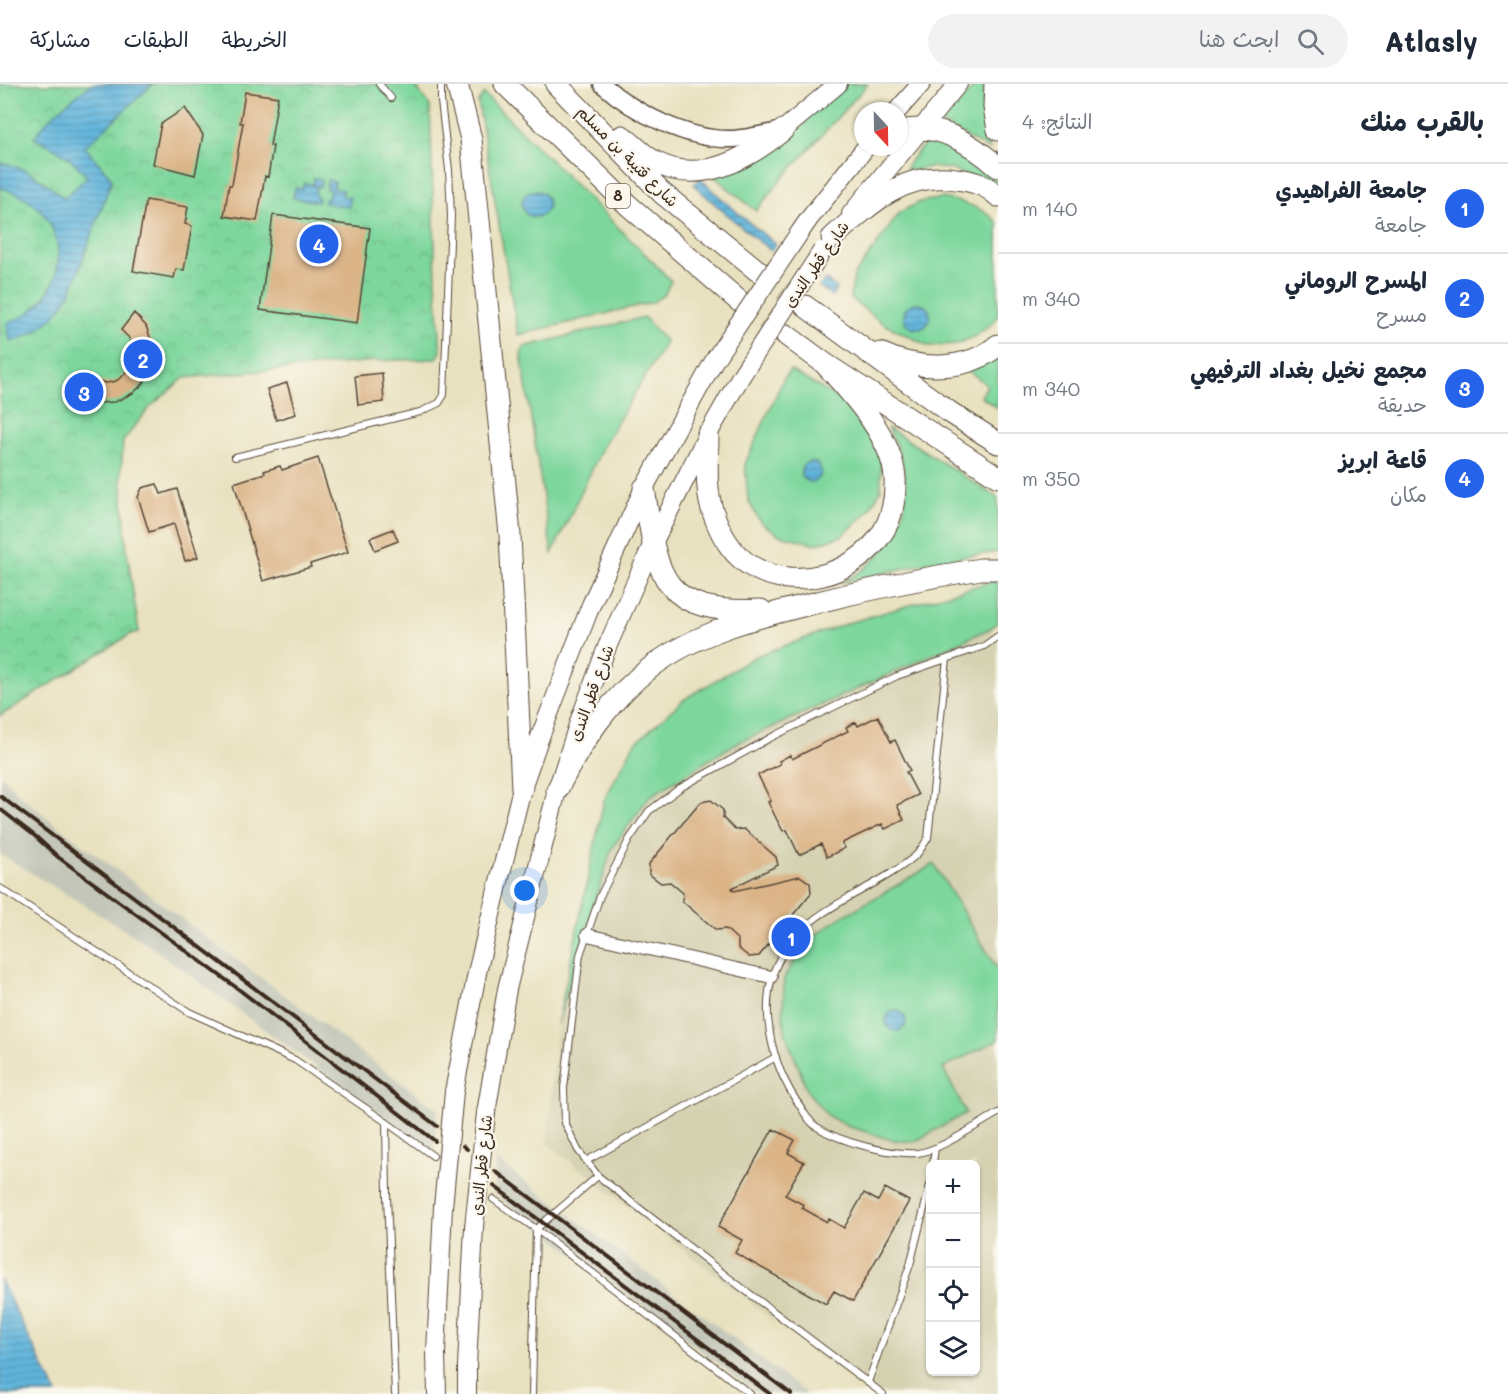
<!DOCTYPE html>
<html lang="ar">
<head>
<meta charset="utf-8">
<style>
  :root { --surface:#fff; --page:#f2f2f3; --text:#1f2937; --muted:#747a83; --line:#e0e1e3; --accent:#2563eb }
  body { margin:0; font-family:Mali,"Playpen Sans Arabic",sans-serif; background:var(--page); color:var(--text); direction:rtl }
  .controls { position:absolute; right:18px; bottom:18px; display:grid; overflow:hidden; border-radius:9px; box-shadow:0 2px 4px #0004 }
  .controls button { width:54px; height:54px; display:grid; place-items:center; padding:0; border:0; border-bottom:2px solid var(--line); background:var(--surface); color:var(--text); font:30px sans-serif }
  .compass { position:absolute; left:854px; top:18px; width:54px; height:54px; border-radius:50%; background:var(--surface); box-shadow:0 2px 4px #0004; rotate:158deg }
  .you { position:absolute; left:525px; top:807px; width:21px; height:21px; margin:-15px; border:4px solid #fff; border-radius:50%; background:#1a73e8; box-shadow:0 0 0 9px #1a73e833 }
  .badge { display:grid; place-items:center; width:39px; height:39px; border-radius:50%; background:var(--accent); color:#fff; font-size:20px; font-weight:700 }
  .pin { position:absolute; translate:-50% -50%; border:3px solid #fff; box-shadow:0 2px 6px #0006 }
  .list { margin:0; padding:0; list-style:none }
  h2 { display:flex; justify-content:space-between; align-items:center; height:78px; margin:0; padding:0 24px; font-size:26px }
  h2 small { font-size:20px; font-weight:400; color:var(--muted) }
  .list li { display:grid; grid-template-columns:39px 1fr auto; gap:18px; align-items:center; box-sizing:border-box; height:90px; padding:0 24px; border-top:2px solid var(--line) }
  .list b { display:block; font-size:22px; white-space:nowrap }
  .list p { margin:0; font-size:20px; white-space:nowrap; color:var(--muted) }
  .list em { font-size:20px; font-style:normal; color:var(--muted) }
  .icon { flex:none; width:33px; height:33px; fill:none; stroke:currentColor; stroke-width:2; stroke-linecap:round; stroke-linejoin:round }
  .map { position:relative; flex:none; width:998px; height:1310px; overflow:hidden; direction:ltr }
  header { display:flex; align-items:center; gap:36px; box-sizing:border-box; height:84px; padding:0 30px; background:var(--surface); border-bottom:2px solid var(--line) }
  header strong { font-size:28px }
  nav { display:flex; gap:33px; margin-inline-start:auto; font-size:21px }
  .search { width:420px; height:54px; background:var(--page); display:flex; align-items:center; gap:15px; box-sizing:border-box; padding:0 21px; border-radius:33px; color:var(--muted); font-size:22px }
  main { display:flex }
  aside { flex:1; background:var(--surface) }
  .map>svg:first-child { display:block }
</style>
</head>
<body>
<header>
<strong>Atlasly</strong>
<div class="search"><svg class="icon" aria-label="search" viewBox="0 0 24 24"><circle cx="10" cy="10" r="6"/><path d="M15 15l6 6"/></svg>ابحث هنا</div>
<nav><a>الخريطة</a><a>الطبقات</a><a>مشاركة</a></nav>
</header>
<main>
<aside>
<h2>بالقرب منك<small>النتائج: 4</small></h2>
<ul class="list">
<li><span class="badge">1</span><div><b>جامعة الفراهيدي</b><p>جامعة</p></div><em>140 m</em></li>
<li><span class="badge">2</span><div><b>المسرح الروماني</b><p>مسرح</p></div><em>340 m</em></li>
<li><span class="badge">3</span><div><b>مجمع نخيل بغداد الترفيهي</b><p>حديقة</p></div><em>340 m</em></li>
<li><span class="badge">4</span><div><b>قاعة ابريز</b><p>مكان</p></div><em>350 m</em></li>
</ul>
</aside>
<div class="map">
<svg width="998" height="1310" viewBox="0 0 998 1310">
  <defs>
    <pattern id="park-crowns" width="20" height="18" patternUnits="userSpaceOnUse" patternTransform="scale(1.5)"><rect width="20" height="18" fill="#7dd79d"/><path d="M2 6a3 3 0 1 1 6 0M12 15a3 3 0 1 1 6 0" fill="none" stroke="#6db987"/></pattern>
    <pattern id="water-rules" width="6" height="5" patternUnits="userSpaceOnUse" patternTransform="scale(1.5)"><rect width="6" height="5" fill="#61b5dd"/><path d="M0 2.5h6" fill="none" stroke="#5193b3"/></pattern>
  </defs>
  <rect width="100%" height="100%" fill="#fbf7ec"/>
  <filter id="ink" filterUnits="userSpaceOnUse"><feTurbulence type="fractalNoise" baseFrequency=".0167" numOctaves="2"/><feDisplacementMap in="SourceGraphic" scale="12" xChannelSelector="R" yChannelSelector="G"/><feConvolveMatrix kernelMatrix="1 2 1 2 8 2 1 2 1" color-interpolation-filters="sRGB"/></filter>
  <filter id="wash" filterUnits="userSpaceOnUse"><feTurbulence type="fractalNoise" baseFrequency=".008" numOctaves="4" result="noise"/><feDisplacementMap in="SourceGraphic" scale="24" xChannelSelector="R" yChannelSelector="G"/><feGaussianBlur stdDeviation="1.35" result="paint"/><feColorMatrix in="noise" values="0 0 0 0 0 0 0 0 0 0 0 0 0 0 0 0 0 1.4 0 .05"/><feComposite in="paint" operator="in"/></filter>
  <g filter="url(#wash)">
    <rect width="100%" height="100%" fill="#e8e1bf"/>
    <path fill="#d5d2b2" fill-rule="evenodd" d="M 991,544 L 998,557 L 998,1310 L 868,1310 L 547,1059 L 557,942 L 612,764 L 649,713 L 733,661 ZM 930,1080 L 976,1080 L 976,1288 L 930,1288 Z"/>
    <path fill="#c3c6b9" d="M 0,690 L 20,711 L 55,740 L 438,1026 L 434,1069 L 140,855 L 0,770 Z
      M 496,1076 L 594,1149 L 807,1310 L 758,1310 L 493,1109 Z"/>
    <path fill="#7dd79d" stroke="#5c805e" stroke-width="1.5" d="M 843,0 L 868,0 L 781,96 L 756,127 L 710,89 Z
      M 976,0 L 984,0 L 982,34 L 990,66 L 941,39 Z
      M 484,10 L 656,181 L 671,197 L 665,210 L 653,218 L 518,251 L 478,18 Z
      M 934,54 L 955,62 L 994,90 L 998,95 L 998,104 L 950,85 L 931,83 L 908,87 L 906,84 C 913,72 922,61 934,54 Z
      M 942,114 C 962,117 983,123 998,139 L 998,231 L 994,238 L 976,252 L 957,260 L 928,262 L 884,240 L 850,214 L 854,192 L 900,128 L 920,118 Z
      M 644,233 L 666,258 L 604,360 L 552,470 L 521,269 L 524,263 Z
      M 998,271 L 998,324 L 981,313 L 987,301 L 967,286 Z
      M 790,286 L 838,314 L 866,344 L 876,361 L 881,377 L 881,406 L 867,429 L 842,452 L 816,460 L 779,451 L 760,438 L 748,416 L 745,380 L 783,296 Z
      M 887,343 L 998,414 L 998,468 L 939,476 L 841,499 C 905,465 924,407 887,343 Z
      M 993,497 L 998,497 L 998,538 L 991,544 L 733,661 L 649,713 L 612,764 L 557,942 L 604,716 L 634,660 L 683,616 L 756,572 L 848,539 Z
      M 934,780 L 998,886 L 998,956 L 943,984 L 966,1029 L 914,1058 L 892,1056 L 847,1042 L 828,1032 L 808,1008 L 786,951 L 783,935 L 784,894 L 798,871 L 817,850 L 840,834 Z"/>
    <path fill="url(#park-crowns)" stroke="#5c805e" stroke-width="1.5" d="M 0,0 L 414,0 L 430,22 L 436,197 L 441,268 L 436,275 L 375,277 L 184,294 L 150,323 L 123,357 L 121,391 L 127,467 L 139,548 L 131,550 L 0,632 Z"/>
    <path fill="url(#water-rules)" stroke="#4e707e" stroke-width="1.5" d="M 92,0 L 153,0 L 85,63 L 112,95 L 72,205 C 59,232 39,251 10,257 L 7,239 C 79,216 74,121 0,104 L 0,79 C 27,82 45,98 64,114 L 87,93 C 73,74 56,63 34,54 C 47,33 72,14 92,0 Z
      M 314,94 L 321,95 L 320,103 L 316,102 L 315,112 L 319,114 L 318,118 L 293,114 L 295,104 L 302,105 L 304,99 L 313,101 Z
      M 700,94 C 742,135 787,171 837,204 L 832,212 C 783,178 738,142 694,101 Z
      M 328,96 L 335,98 L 334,105 L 343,106 L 342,112 L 350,113 L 349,123 L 324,119 L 325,115 L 328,115 L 330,106 L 326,105 Z
      M522 120a13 13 0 1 1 26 0a13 13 0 1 1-26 0Z
      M904 232a13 13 0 1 1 26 0a13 13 0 1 1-26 0Z
      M801 388a10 10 0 1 1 20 0a10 10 0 1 1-20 0Z
      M886 937a10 10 0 1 1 20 0a10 10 0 1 1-20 0Z
      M 0,1195 L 57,1310 L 0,1310 Z"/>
    <path fill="#e8e1bf" d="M 777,159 L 825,193 L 817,205 L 769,171 Z"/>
    <g id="blocks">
      <path fill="#dbb487" d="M 245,8 L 278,13 L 270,62 L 273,62 L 268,93 L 265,92 L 257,137 L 224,132 L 229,101 L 232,101 L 243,39 L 240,39 Z
        M 185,24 L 203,51 L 195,91 L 153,80 L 161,40 Z
        M 146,116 L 188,123 L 185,140 L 192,142 L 184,186 L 176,185 L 174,194 L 133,187 Z
        M 273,131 L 370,144 L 357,239 L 260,226 Z
        M 134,229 L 146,242 L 153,261 L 153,276 L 149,290 L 143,300 L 133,309 L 115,318 L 99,319 L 81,315 L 86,292 L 96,297 L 107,299 L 116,297 L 124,291 L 131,282 L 133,273 L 133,262 L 128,253 L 121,246 Z
        M 382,289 L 384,318 L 358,321 L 355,292 Z
        M 287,299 L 296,330 L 276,336 L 267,305 Z
        M 318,374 L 348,468 L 310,480 L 311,483 L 263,497 L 234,399 L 265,389 L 264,387 L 280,382 L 282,386 Z
        M 157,400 L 161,410 L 177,405 L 198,473 L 185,477 L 174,440 L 149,448 L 138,413 L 142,404 Z
        M 393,445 L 398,457 L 375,466 L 370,454 Z
        M 878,632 L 891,658 L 895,656 L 910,687 L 906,688 L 918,711 L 897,721 L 904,736 L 885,745 L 882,740 L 842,759 L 845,764 L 827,773 L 821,760 L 799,771 L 787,746 L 783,747 L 777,736 L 768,718 L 771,717 L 758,691 L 780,680 L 779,677 L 790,671 L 792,675 L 848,647 L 846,643 L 856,638 L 858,642 Z
        M 711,716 L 723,726 L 723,734 L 735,746 L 744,745 L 776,773 L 778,781 L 732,804 L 734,807 L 800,792 L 810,799 L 811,809 L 759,872 L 749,873 L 738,864 L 738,856 L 726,845 L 716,846 L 682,817 L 683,809 L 670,798 L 661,799 L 649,790 L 649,780 L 671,753 L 701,718 Z
        M 773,1045 L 795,1056 L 788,1069 L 804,1078 L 785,1111 L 804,1121 L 802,1124 L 827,1138 L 829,1135 L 844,1144 L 864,1109 L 878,1117 L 885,1104 L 909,1117 L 853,1217 L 834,1207 L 826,1220 L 735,1169 L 742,1156 L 718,1143 Z"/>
    </g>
  </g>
  <g filter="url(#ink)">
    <use href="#blocks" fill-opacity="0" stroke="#554536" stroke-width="1.5"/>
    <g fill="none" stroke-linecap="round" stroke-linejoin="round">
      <path stroke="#c5bc9f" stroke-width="21" stroke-dasharray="21 10" stroke-linecap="butt" d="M 758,187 L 805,222
        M 739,217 L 786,251"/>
      <g stroke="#554536" stroke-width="8">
        <path id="lane" d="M 379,0 L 391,14
          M 235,373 L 420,328 L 439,319 L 444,311 L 451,132 L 449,86 L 441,17 L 441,0
          M 947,575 L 928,754 C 924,760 920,768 915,772 C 873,808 809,822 781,872 C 755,918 771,981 800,1022 C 804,1029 810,1039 817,1043 C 840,1058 890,1071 917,1069 C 938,1068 978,1040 998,1029
          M 0,804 L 189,928 L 295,976 L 386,1038 L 433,1072
          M 386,1038 L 387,1112 L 395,1310
          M 586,1077 L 776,973
          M 933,1080 L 935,1064
          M 493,1115 L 536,1145 L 750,1310
          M 868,1298 L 910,1181 L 930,1101
          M 532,1310 L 536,1145 L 598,1092
          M 883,1310 L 729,1194 L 598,1092 L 578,1066 L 565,1039 L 564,1004 L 580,871 L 600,812 L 629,756 L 649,727 L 680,704 L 770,654 L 897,592 L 984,562 L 998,552"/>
      </g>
      <g stroke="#554536" stroke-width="14">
        <path id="street" d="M 587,851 L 771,893"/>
      </g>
      <g stroke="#554536" stroke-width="19">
        <path id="secondary" d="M 602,0 C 634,29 690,57 733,55 C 748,54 764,50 779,47"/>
      </g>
      <g stroke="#554536" stroke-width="20">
        <path id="primary" d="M 897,27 L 921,0
          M 783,46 L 838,0
          M 851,130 L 958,0
          M 798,151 L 809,135 L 866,63
          M 454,1008 L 477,889 L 501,789 L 522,704 L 538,658 L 591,521 L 644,404 L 715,275
          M 486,1029 L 507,905 L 557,706 L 579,638 L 607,563 L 653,459 L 708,350 L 741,292
          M 437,1310 L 436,1269 L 443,1123
          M 467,1310 L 467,1282 L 474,1143"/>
      </g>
      <g stroke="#554536" stroke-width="23">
        <path id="highway" d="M 457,0 L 471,55 L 510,451 L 522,704
          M 505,0 L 628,121 L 739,217
          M 556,0 L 662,109 L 758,187
          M 995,0 L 994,23 L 998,46
          M 899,48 C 937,37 971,59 998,83
          M 622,52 C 633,60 643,71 655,78 C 699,102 748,75 783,46
          M 832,154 C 869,121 903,87 956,95 C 973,97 986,101 998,112
          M 805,222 L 948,327 L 998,359
          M 786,251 L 824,279 L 998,393
          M 880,269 C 916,286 966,289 998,261
          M 708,350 C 708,376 704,406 714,431 C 721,451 733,471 751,482 C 794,508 854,491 881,451 C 892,435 896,413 895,394 C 892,352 851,309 824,279
          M 644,404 C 657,490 658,531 761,526
          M 557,706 C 581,659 610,613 654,581 C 698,548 754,534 806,521 C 864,506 922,494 981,485 L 998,485"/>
      </g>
      <use href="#lane" stroke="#fff" stroke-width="6"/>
      <use href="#street" stroke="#fff" stroke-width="12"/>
      <use href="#secondary" stroke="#fff" stroke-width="16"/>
      <use href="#primary" stroke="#fff" stroke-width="18"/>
      <use href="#highway" stroke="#fff" stroke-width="21"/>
      <path stroke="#3b2a1e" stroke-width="4" d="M 0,712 L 437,1042
        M 0,725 L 35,752 L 58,773 L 237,904 L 435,1057
        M 463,1062 L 467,1065
        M 495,1087 L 791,1310
        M 494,1102 L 770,1310"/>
      <g stroke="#554536" stroke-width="20" stroke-linecap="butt">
        <path id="primary-bridge" d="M 715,275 L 798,151
          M 741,292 L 822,167
          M 443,1123 L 454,1008
          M 474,1143 L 486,1029"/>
      </g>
      <use href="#primary-bridge" stroke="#fff" stroke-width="18"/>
    </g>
  </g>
  <g text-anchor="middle" stroke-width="4.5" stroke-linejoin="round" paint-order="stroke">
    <rect fill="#fbf7ec" stroke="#75685c" stroke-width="1.5" x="606" y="100" width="24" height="24" rx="4.5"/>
    <g font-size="15" font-weight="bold" fill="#3b2a1e">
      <text x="618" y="117">8</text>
    </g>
    <g font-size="16" fill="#3b2a1e" stroke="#fbf7ec">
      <text transform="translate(628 72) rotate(45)" y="6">شارع قتيبة بن مسلم</text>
      <text transform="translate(816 180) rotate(-55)" y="6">شارع قطر الندى</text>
      <text transform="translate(591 609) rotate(-70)" y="6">شارع قطر الندى</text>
      <text transform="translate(481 1081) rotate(-84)" y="6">شارع قطر الندى</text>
    </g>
  </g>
</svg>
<div class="controls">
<button>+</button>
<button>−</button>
<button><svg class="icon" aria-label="locate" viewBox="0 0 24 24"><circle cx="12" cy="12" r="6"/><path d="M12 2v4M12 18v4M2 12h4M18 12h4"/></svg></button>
<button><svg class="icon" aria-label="layers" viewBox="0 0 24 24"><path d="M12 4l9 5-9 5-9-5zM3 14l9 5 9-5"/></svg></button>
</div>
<svg class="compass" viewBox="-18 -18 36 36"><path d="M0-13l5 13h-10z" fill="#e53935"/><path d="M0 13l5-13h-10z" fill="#747a83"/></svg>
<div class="you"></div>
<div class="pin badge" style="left:791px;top:853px">1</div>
<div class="pin badge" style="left:143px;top:275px">2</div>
<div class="pin badge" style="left:84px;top:308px">3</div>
<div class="pin badge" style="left:319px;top:160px">4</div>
</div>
</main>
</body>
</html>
